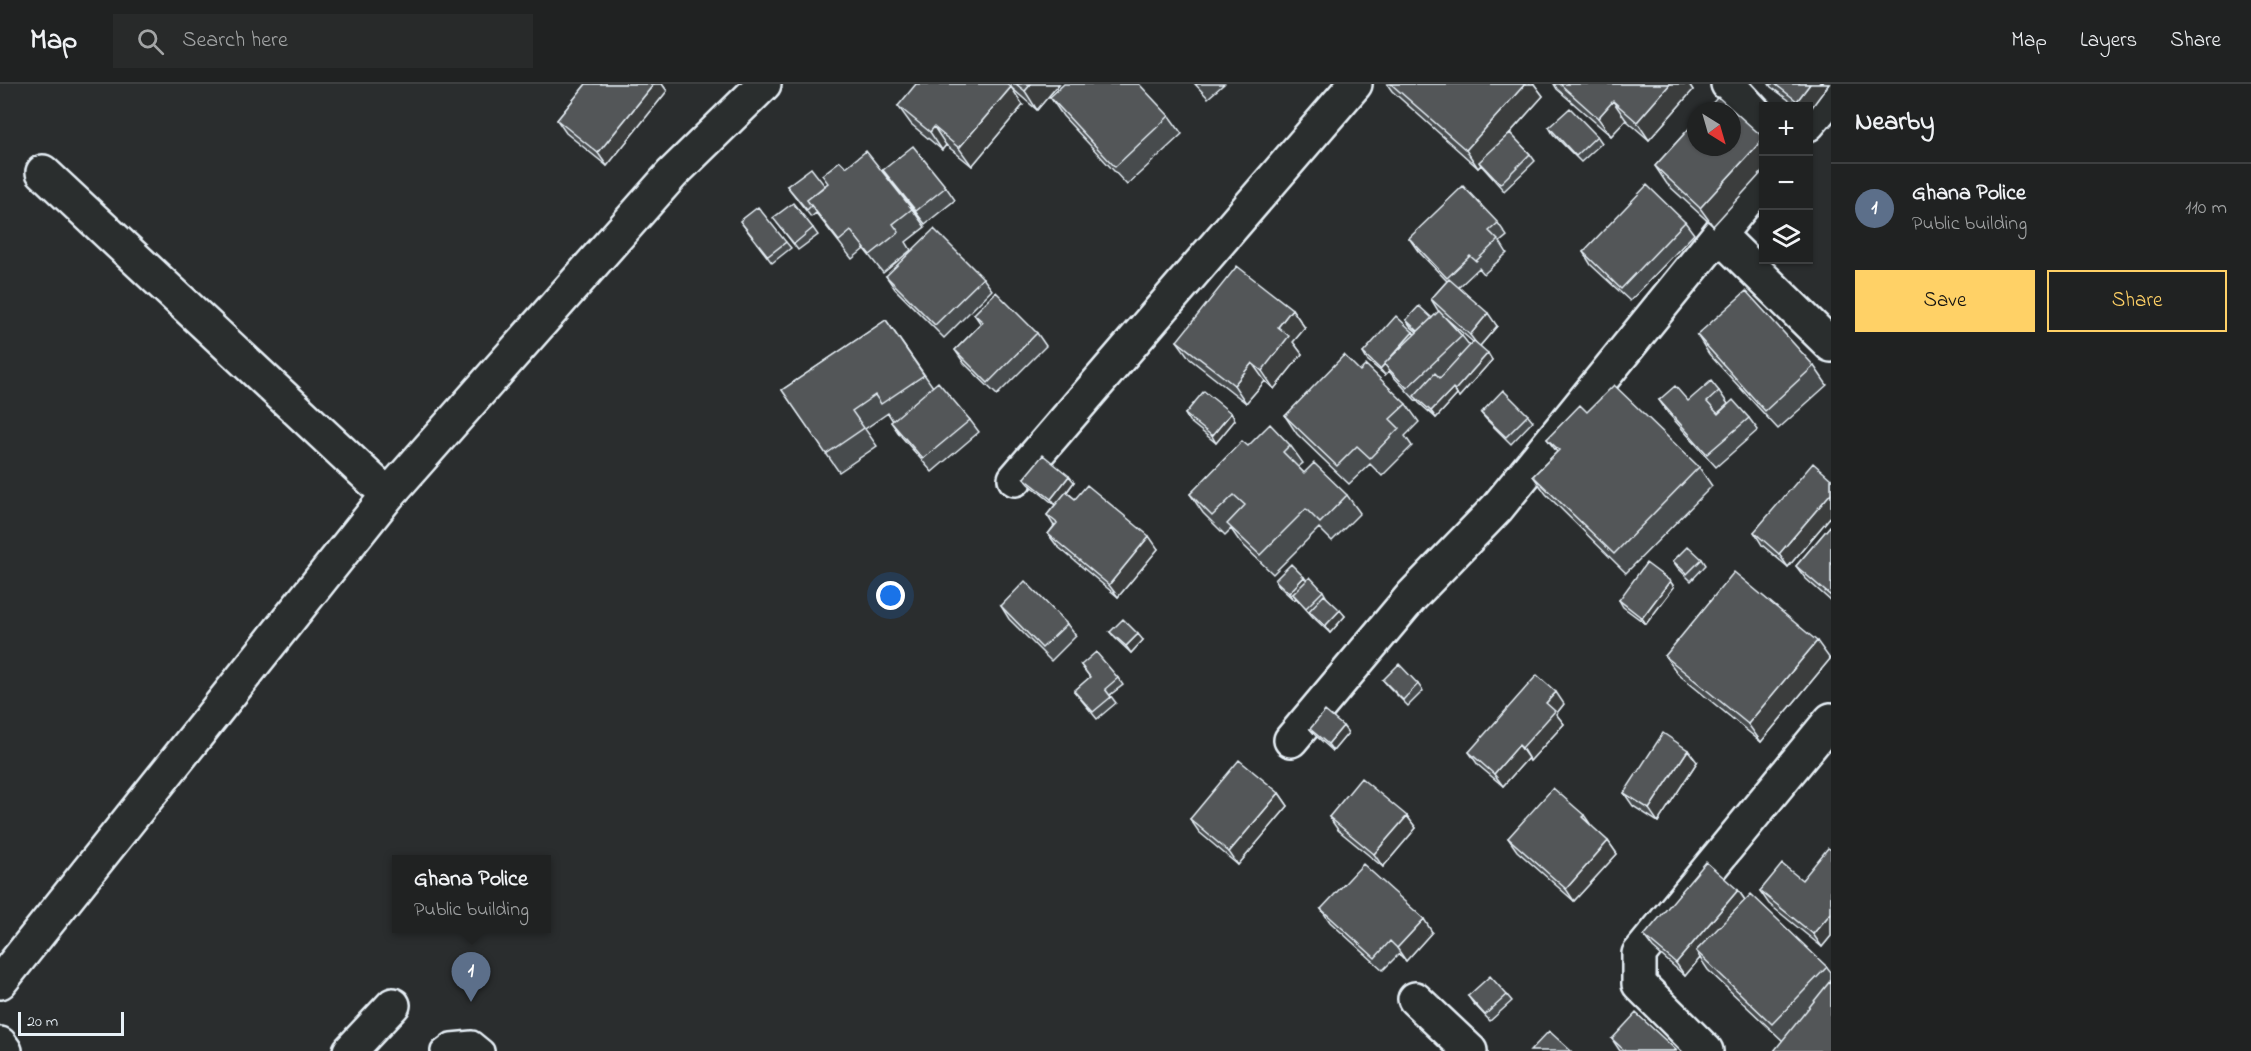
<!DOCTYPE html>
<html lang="en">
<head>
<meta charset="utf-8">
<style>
  :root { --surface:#202222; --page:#282a2a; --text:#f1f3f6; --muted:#a2a4a5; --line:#3d3f40; --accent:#ffd166 }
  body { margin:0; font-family:"Indie Flower",sans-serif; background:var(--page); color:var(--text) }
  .controls { position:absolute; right:18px; top:18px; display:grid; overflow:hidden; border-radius:0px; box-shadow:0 2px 4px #0004 }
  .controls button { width:54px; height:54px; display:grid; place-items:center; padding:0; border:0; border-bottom:2px solid var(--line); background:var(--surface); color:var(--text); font:30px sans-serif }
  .compass { position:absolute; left:1687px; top:18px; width:54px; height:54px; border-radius:50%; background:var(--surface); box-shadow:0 2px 4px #0004; rotate:143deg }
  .scale { position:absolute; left:18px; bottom:15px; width:106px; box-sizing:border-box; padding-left:6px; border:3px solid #e8f1f8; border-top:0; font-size:16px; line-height:21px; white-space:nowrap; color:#e8f1f8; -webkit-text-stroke:4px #2a2d2e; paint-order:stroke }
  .you { position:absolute; left:891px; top:512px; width:21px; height:21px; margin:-15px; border:4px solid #fff; border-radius:50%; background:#1a73e8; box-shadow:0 0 0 9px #1a73e833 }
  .badge { display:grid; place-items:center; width:39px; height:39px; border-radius:50%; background:var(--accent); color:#fff; font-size:20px; font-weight:700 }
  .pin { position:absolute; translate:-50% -50px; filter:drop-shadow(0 2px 3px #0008) }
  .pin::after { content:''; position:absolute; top:32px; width:21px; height:18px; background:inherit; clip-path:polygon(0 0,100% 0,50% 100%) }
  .popup { position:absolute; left:392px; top:771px; width:159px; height:78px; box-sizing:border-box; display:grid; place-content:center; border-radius:0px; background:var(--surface); filter:drop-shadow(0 2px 4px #0005); font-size:20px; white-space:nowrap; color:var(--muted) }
  .popup b { font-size:22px; color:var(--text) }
  .popup::after { content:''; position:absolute; left:50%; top:100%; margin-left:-12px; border:12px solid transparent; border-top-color:var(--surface) }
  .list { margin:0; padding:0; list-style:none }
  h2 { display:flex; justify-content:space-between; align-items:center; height:78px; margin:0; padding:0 24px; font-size:26px }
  h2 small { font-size:20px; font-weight:400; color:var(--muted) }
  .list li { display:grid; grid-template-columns:39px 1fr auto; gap:18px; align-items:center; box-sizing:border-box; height:90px; padding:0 24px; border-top:2px solid var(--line) }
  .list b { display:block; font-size:22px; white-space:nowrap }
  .list p { margin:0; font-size:20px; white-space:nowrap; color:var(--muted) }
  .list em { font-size:20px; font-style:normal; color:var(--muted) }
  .actions { display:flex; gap:12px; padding:18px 24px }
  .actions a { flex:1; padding:14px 0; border:2px solid var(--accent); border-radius:0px; text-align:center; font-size:21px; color:var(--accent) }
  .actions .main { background:var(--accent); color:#111 }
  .icon { flex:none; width:33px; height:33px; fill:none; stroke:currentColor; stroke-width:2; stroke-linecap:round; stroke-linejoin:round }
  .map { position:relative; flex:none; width:1831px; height:967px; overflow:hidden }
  header { display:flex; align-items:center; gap:36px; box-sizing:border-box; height:84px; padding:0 30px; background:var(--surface); border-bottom:2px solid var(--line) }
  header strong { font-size:28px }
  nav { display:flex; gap:33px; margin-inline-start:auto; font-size:21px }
  .search { width:420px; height:54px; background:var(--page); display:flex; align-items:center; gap:15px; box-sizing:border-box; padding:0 21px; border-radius:0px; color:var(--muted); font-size:22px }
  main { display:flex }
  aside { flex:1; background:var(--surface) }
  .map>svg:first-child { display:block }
</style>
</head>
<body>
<header>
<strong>Map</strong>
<div class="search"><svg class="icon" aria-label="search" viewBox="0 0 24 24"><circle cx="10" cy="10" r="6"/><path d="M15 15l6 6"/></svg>Search here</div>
<nav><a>Map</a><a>Layers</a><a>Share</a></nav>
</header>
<main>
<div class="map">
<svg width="1831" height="967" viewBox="0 0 1831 967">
  <rect width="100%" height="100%" fill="#2a2d2e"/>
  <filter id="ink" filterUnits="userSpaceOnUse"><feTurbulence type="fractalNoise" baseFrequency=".0167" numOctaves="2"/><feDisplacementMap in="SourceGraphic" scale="12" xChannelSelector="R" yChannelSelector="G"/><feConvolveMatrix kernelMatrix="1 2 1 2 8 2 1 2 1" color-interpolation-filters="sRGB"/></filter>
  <g filter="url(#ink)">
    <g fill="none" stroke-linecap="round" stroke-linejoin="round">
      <g stroke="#e8f1f8" stroke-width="26">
        <path id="service" d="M 442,967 L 451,960 L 472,958 L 483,967"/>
      </g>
      <g stroke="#e8f1f8" stroke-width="38">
        <path id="minor" d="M 1728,0 L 1764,39
          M 1808,40 L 1831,13
          M 43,88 L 388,411
          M 1719,151 L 1831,261
          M 1015,395 L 1355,0
          M 1291,656 L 1412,512 L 1497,424 L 1764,95
          M 0,898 L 388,411 L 672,90 L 764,0
          M 1415,915 L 1470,967
          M 0,960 L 5,967
          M 350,967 L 393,921
          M 1706,967 L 1639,900 L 1639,870 L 1831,636"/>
      </g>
      <use href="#service" stroke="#2a2d2e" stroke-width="21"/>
      <use href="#minor" stroke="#2a2d2e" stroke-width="33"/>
    </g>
    <path fill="#474b4d" stroke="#e8f1f8" stroke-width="1.5" fill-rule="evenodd" d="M 586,0 L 662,0 L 667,7 L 607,82 L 566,49 L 557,36 Z
      M 1007,0 L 1059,0 L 1037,26 Z
      M 1195,0 L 1224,0 L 1208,14 Z
      M 1387,0 L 1534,0 L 1543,12 L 1510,49 L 1530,70 L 1535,77 L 1504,107 L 1481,81 L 1478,84 L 1392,7 Z
      M 1554,0 L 1689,0 L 1693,6 L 1649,56 L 1626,36 L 1611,52 L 1557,5 Z
      M 1769,0 L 1829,0 L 1809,27 L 1809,22 L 1797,22 L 1771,3 Z
      M 1050,13 L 1169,32 L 1182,50 L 1127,101 L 1063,32 Z
      M 1023,21 L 972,82 L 946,61 L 942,66 L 911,40 L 898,22 Z
      M 1696,37 L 1713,142 L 1667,100 L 1655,82 Z
      M 1549,43 L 1597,52 L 1602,59 L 1581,78 L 1553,50 Z
      M 846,83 L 912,125 L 925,143 L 906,158 L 911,166 L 883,189 L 864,165 L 852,175 L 816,129 L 811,133 L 787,102 L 825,102 Z
      M 883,86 L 946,103 L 955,116 L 925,140 Z
      M 740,137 L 786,158 L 791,164 L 772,179 Z
      M 1685,138 L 1694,150 L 1630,217 L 1591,181 L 1583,168 Z
      M 1498,139 L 1507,152 L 1500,158 L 1507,169 L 1484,190 L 1479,184 L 1459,203 L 1497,242 L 1480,262 L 1492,276 L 1459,313 L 1457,311 L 1436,334 L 1419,319 L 1417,316 L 1416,317 L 1393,292 L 1389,287 L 1385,291 L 1367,276 L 1363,269 L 1413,248 L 1415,251 L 1417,248 L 1411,243 L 1406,236 L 1432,234 L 1439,228 L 1431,215 L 1447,197 L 1418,167 L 1409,154 ZM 1440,229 L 1473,258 L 1470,262 L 1462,252 Z
      M 778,140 L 813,144 L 818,151 L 798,166 Z
      M 886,192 L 983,194 L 992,206 L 944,254 L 895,205 Z
      M 1292,225 L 1305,244 L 1293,258 L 1302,270 L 1274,305 L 1265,297 L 1246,319 L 1190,275 L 1177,257 Z
      M 974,230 L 1037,249 L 1046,262 L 997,311 L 964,279 L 955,266 L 981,240 Z
      M 886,236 L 933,303 L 970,336 L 979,348 L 932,388 L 900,351 L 891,338 L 893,337 L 888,329 L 865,345 L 877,362 L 839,388 L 782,306 Z
      M 1697,251 L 1814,282 L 1827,301 L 1778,345 L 1709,270 Z
      M 1360,287 L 1406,320 L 1419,338 L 1405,352 L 1412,362 L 1382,392 L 1370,380 L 1349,400 L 1297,350 L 1285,332 Z
      M 1719,307 L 1728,320 L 1718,329 L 1749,334 L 1758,346 L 1716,383 L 1668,329 L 1659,316 L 1688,317 Z
      M 1587,328 L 1699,383 L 1712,402 L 1626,489 L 1546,410 L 1533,392 L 1557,368 L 1547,355 Z
      M 1231,329 L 1235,336 L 1216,359 L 1189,337 L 1185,330 Z
      M 1481,329 L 1528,331 L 1533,337 L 1511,360 L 1486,335 Z
      M 1290,361 L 1303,379 L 1298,383 L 1304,389 L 1347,411 L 1360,429 L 1332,457 L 1319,444 L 1273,490 L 1240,458 L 1231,445 L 1225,451 L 1203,429 L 1190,410 L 1248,362 Z
      M 1024,394 L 1074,398 L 1067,408 L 1075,415 L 1158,465 L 1118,513 L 1057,462 L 1048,450 L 1054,442 L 1047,431 L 1055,421 L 1029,400 Z
      M 1831,395 L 1831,432 L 1788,483 L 1762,461 L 1754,448 Z
      M 1831,441 L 1831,517 L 1805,494 L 1796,482 Z
      M 1702,475 L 1706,481 L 1691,497 L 1678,484 L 1673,477 Z
      M 1275,496 L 1307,496 L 1323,507 L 1327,514 L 1345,532 L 1330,549 L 1313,533 L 1296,514 L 1294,516 L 1280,503 Z
      M 1670,497 L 1674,503 L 1646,540 L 1623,523 L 1619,516 Z
      M 1001,522 L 1067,540 L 1076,552 L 1051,577 L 1009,535 Z
      M 1110,548 L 1143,556 L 1131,569 L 1115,554 Z
      M 1665,572 L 1830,575 L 1761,658 L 1678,590 Z
      M 1081,581 L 1118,594 L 1123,601 L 1110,611 L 1116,619 L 1097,635 L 1074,607 L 1090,593 Z
      M 1383,596 L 1418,600 L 1423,607 L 1408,622 L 1388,602 Z
      M 1564,620 L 1556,630 L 1564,640 L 1530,677 L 1528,674 L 1503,702 L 1478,681 L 1469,668 Z
      M 1343,642 L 1348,649 L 1333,667 L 1315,651 L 1310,645 Z
      M 1697,678 L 1658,738 L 1633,722 L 1624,709 Z
      M 1279,709 L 1288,722 L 1238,781 L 1199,748 L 1190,735 Z
      M 1407,732 L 1416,744 L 1383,783 L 1338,746 L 1329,733 Z
      M 1591,742 L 1608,757 L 1617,770 L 1574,817 L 1517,767 L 1508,754 Z
      M 1831,766 L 1831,852 L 1822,863 L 1769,820 L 1760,807 L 1802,796 Z
      M 1738,806 L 1745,816 L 1827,883 L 1831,888 L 1831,967 L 1783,957 L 1708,886 L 1700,874 L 1685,892 L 1653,864 L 1644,852 Z
      M 1321,825 L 1432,848 L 1406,877 L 1399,870 L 1383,886 L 1330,838 Z
      M 1507,911 L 1512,917 L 1490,937 L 1473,919 L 1468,912 Z
      M 1612,955 L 1677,967 L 1620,967 Z"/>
    <path fill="#3a3d3e" stroke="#e8f1f8" stroke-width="1.5" d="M 654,0 L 662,0 L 667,7 L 607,82 L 598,69 Z
      M 1031,0 L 1059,0 L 1037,26 L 1025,7 Z
      M 1525,0 L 1534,0 L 1543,12 L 1481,81 L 1479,78 L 1481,81 L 1478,84 L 1466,66 Z
      M 1670,0 L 1689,0 L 1693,6 L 1649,56 L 1637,38 Z
      M 1810,0 L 1829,0 L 1809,27 L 1809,22 L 1801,22 L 1797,17 Z
      M 1011,3 L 1023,21 L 972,82 L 959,64 Z
      M 1613,17 L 1626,36 L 1611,52 L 1598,34 Z
      M 934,43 L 946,61 L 942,66 L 930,48 Z
      M 1764,54 L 1764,86 L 1713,142 L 1700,124 Z
      M 1292,225 L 1305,244 L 1293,258 L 1302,270 L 1274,305 L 1262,287 L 1278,243 Z
      M 1488,229 L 1497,242 L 1479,263 L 1470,251 Z
      M 1413,248 L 1418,255 L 1385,280 Z
      M 1488,269 L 1492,276 L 1459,313 L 1455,306 Z
      M 1252,279 L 1265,297 L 1246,319 L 1234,301 Z
      M 1385,280 L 1389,287 L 1385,291 L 1380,285 Z
      M 1453,304 L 1457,311 L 1436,334 L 1431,327 Z
      M 1231,329 L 1235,336 L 1216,359 L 1212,352 Z
      M 1069,392 L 1074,398 L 1056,422 L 1051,415 Z
      M 1831,409 L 1831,432 L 1788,483 L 1779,470 Z
      M 1149,452 L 1158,465 L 1118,513 L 1109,501 Z
      M 1304,493 L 1309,499 L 1293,510 L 1296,514 L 1294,516 L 1289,509 Z
      M 1670,497 L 1674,503 L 1646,540 L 1642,534 Z
      M 1340,526 L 1345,532 L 1330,549 L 1325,542 Z
      M 1138,550 L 1143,556 L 1131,569 L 1126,562 Z
      M 1817,557 L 1830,575 L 1761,658 L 1748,640 Z
      M 1556,608 L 1564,620 L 1556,630 L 1564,640 L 1530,677 L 1522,664 L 1546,619 Z
      M 1343,642 L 1348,649 L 1333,667 L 1328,660 Z
      M 1519,661 L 1528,674 L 1503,702 L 1494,690 Z
      M 1688,666 L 1697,678 L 1658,738 L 1649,725 Z
      M 1279,709 L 1288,722 L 1238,781 L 1229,768 Z
      M 1584,731 L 1593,744 L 1582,733 Z
      M 1407,732 L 1416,744 L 1383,783 L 1374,770 Z
      M 1608,757 L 1617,770 L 1574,817 L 1566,805 Z
      M 1738,806 L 1747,819 L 1696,867 L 1700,874 L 1685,892 L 1676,879 Z
      M 1831,829 L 1831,852 L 1822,863 L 1813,850 Z
      M 1424,835 L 1432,848 L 1406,877 L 1397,864 Z"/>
    <path fill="#535759" stroke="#e8f1f8" stroke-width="1.5" d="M 586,0 L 654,0 L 598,69 L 557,36 Z
      M 916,0 L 1007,0 L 1011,3 L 959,64 L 934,43 L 930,48 L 898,22 Z
      M 1016,0 L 1031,0 L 1025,7 Z
      M 1064,0 L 1139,0 L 1169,32 L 1115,83 L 1050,13 Z
      M 1391,0 L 1525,0 L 1466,66 Z
      M 1560,0 L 1670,0 L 1637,38 L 1613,17 L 1598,34 Z
      M 1775,0 L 1810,0 L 1797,17 Z
      M 1718,13 L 1764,54 L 1700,124 L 1655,82 L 1696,37 L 1696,63 L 1732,63 L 1732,27 L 1705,27 Z
      M 1570,24 L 1597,52 L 1576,72 L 1549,43 Z
      M 1510,49 L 1530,70 L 1500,100 L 1479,78 Z
      M 913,62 L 946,103 L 916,127 L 883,86 Z
      M 866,67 L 912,125 L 893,140 L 899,148 L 870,171 L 851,147 L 839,157 L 807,116 L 828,99 L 822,91 L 840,77 L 846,83 Z
      M 811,84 L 825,102 L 807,116 L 811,122 L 807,126 L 787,102 Z
      M 1647,101 L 1685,138 L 1621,205 L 1583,168 Z
      M 1463,102 L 1498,139 L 1489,147 L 1498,156 L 1476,177 L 1470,172 L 1447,194 L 1409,154 Z
      M 793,119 L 813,144 L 794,160 L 773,134 Z
      M 758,123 L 786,158 L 768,172 L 740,137 Z
      M 934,145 L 983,194 L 935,241 L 886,192 Z
      M 1237,182 L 1292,225 L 1278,243 L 1289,252 L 1262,287 L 1252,279 L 1234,301 L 1177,257 Z
      M 1449,195 L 1488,229 L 1470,251 L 1431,215 Z
      M 1746,207 L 1814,282 L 1765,327 L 1697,251 Z
      M 996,208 L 1037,249 L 988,299 L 955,266 L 983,238 L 974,230 Z
      M 1419,222 L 1432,234 L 1418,247 L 1406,236 Z
      M 1439,227 L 1462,252 L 1407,304 L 1384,280 Z
      M 1396,232 L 1413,248 L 1380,285 L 1363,269 Z
      M 886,236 L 924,291 L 881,320 L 875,311 L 852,327 L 864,344 L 826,370 L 782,306 Z
      M 1474,257 L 1488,269 L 1455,306 L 1453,304 L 1431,327 L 1414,312 L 1435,289 L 1440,294 Z
      M 1344,271 L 1360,287 L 1366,281 L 1406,320 L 1390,335 L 1399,344 L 1370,374 L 1357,362 L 1337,382 L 1285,332 Z
      M 1711,297 L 1719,307 L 1707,318 L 1718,330 L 1733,316 L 1749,334 L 1707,370 L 1659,316 L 1675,302 L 1688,317 Z
      M 938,298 L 970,336 L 923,375 L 891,338 Z
      M 1614,301 L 1699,383 L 1614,470 L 1533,392 L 1559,366 L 1547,355 L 1580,321 L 1587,328 Z
      M 1503,306 L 1528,331 L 1506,353 L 1481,329 Z
      M 1204,307 L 1231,329 L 1212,352 L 1185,330 Z
      M 1270,340 L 1290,361 L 1283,368 L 1304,389 L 1314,379 L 1347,411 L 1320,439 L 1306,425 L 1260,471 L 1227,440 L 1245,421 L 1234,411 L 1212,432 L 1190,410 L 1242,357 L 1248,362 Z
      M 1043,371 L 1069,392 L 1051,415 L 1024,394 Z
      M 1813,379 L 1831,395 L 1831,409 L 1779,470 L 1754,448 Z
      M 1087,401 L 1149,452 L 1109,501 L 1048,450 L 1057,439 L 1047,431 L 1066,408 L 1075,415 Z
      M 1831,441 L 1831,512 L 1796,482 Z
      M 1688,462 L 1702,475 L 1687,490 L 1673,477 Z
      M 1646,479 L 1670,497 L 1642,534 L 1619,516 Z
      M 1291,480 L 1304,493 L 1289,509 L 1275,496 Z
      M 1734,488 L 1817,557 L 1748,640 L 1665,572 Z
      M 1310,493 L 1323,507 L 1306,524 L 1293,510 Z
      M 1025,497 L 1067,540 L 1042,564 L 1001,522 Z
      M 1324,511 L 1340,526 L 1325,542 L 1309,527 Z
      M 1123,535 L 1138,550 L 1126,562 L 1110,548 Z
      M 1096,568 L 1118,594 L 1105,605 L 1111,613 L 1093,628 L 1074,607 L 1090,593 L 1081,581 Z
      M 1399,580 L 1418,600 L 1403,616 L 1383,596 Z
      M 1537,591 L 1556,608 L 1546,619 L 1555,627 L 1522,664 L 1519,661 L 1494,690 L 1469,668 Z
      M 1325,627 L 1343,642 L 1328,660 L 1310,645 Z
      M 1663,649 L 1688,666 L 1649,725 L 1624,709 Z
      M 1239,676 L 1279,709 L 1229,768 L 1190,735 Z
      M 1361,694 L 1407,732 L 1374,770 L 1329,733 Z
      M 1553,704 L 1584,731 L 1582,733 L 1608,757 L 1566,805 L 1508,754 Z
      M 1828,764 L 1831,766 L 1831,829 L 1813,850 L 1760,807 L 1782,780 L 1802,796 Z
      M 1706,778 L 1738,806 L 1676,879 L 1644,852 Z
      M 1363,780 L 1424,835 L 1397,864 L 1390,857 L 1375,874 L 1321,825 Z
      M 1751,810 L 1827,883 L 1772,940 L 1696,867 Z
      M 1490,892 L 1507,911 L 1485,931 L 1468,912 Z
      M 1831,896 L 1831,967 L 1774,967 Z
      M 1636,929 L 1676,966 L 1674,967 L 1625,967 L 1612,955 Z
      M 1549,947 L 1571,967 L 1530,967 Z"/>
  </g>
</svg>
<div class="controls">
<button>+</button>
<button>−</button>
<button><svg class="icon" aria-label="layers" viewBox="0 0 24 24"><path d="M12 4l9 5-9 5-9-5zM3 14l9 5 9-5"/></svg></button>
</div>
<svg class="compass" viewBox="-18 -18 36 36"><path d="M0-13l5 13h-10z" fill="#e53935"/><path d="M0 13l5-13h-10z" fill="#a2a4a5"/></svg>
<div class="scale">20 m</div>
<div class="you"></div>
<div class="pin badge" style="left:471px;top:918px;background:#5c6f8a">1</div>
<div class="popup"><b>Ghana Police</b>Public building</div>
</div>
<aside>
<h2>Nearby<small></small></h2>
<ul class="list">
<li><span class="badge" style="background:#5c6f8a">1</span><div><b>Ghana Police</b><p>Public building</p></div><em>110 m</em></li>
</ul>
<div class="actions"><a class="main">Save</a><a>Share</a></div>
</aside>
</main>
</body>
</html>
